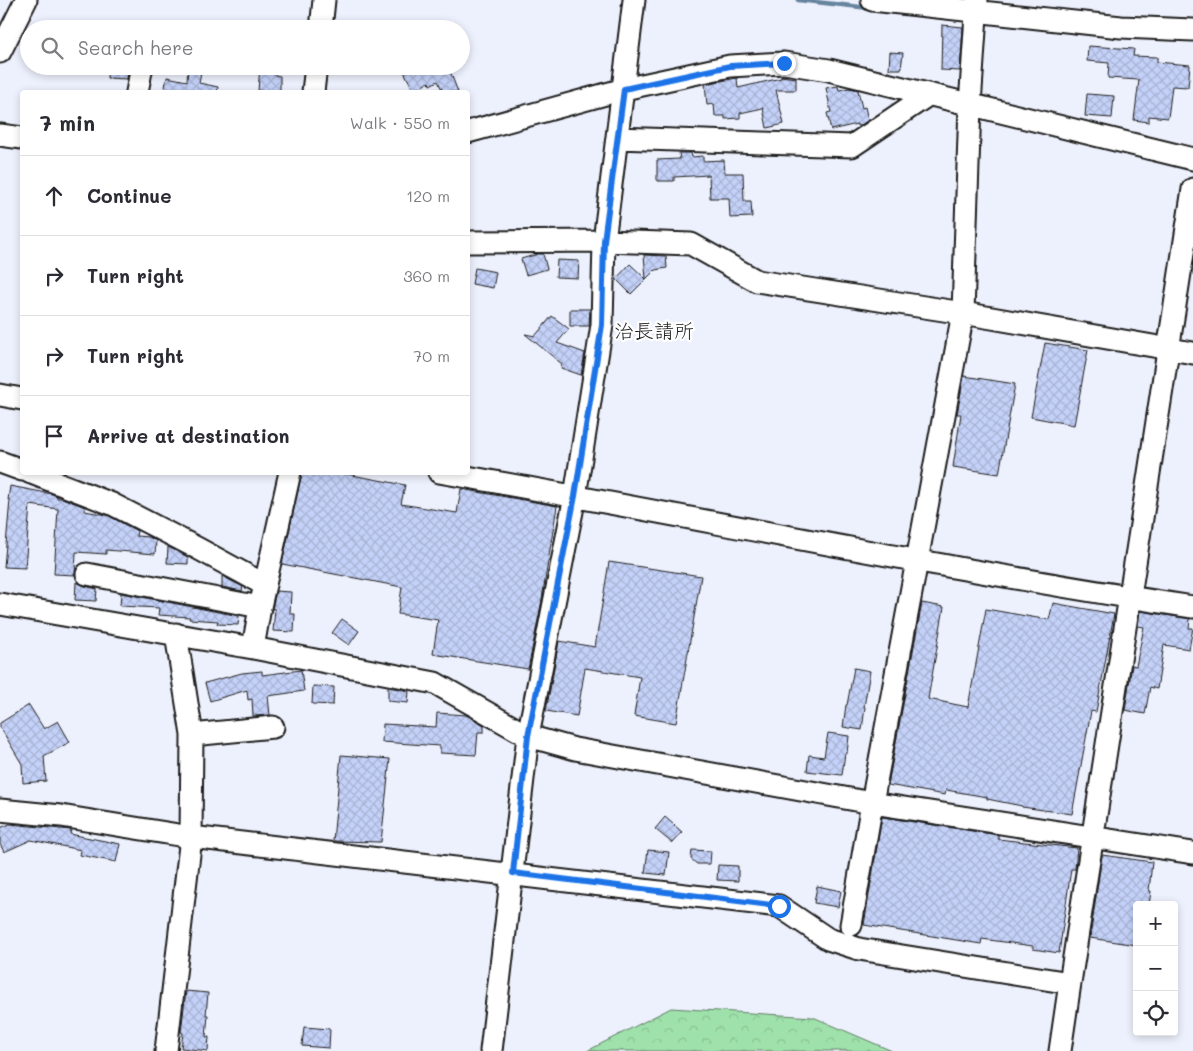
<!DOCTYPE html>
<html lang="en">
<head>
<meta charset="utf-8">
<style>
  :root { --surface:#fff; --page:#f2f2f3; --text:#2b2b33; --muted:#7c7c81; --line:#e1e1e2 }
  body { margin:0; font-family:Mali,"Klee One",sans-serif; background:var(--page); color:var(--text) }
  .controls { position:absolute; right:15px; bottom:15px; display:grid; overflow:hidden; border-radius:5px; box-shadow:0 2px 8px #0003 }
  .controls button { width:45px; height:45px; display:grid; place-items:center; padding:0; border:0; border-bottom:1px solid var(--line); background:var(--surface); color:var(--text); font:25px sans-serif }
  .stop { position:absolute; width:15px; height:15px; margin:-11px; border:4px solid #1a73e8; border-radius:50%; background:#fff }
  .stop.end { background:#1a73e8; border-color:#fff; box-shadow:0 1px 5px #0008 }
  .list { margin:0; padding:0; list-style:none }
  h2 { display:flex; justify-content:space-between; align-items:center; height:65px; margin:0; padding:0 20px; font-size:21px }
  h2 small { font-size:16px; font-weight:400; color:var(--muted) }
  .list li { display:grid; grid-template-columns:32px 1fr auto; gap:15px; align-items:center; box-sizing:border-box; height:80px; padding:0 20px; border-top:1px solid var(--line) }
  .list b { display:block; font-size:19px; white-space:nowrap }
  .list em { font-size:16px; font-style:normal; color:var(--muted) }
  .icon { flex:none; width:28px; height:28px; fill:none; stroke:currentColor; stroke-width:2; stroke-linecap:round; stroke-linejoin:round }
  .map { position:relative; flex:none; width:1193px; height:1051px; overflow:hidden }
  .search { position:absolute; background:var(--surface); box-shadow:0 2px 8px #0003; left:20px; top:20px; width:450px; height:55px; display:flex; align-items:center; gap:12px; box-sizing:border-box; padding:0 18px; border-radius:28px; color:var(--muted); font-size:19px }
  .panel { position:absolute; background:var(--surface); box-shadow:0 2px 8px #0003; left:20px; top:90px; width:450px; height:385px; border-radius:5px }
  .map>svg:first-child { display:block }
</style>
</head>
<body>
<div class="map">
<svg width="1193" height="1051" viewBox="0 0 1193 1051">
  <defs>
    <pattern id="forest-crowns" width="20" height="18" patternUnits="userSpaceOnUse" patternTransform="scale(1.25)"><rect width="20" height="18" fill="#9fe1ab"/><path d="M2 6a3 3 0 1 1 6 0M12 15a3 3 0 1 1 6 0" fill="none" stroke="#88c093"/></pattern>
    <pattern id="building-cross-hatch" width="8" height="8" patternUnits="userSpaceOnUse" patternTransform="scale(1.25)"><rect width="8" height="8" fill="#c4d1f8"/><path d="M0 0l8 8M0 8l8-8" fill="none" stroke="#a8b3d4"/></pattern>
  </defs>
  <rect width="100%" height="100%" fill="#edf1fd"/>
  <filter id="ink" filterUnits="userSpaceOnUse"><feTurbulence type="fractalNoise" baseFrequency=".02" numOctaves="2"/><feDisplacementMap in="SourceGraphic" scale="10" xChannelSelector="R" yChannelSelector="G"/><feConvolveMatrix kernelMatrix="1 2 1 2 8 2 1 2 1" color-interpolation-filters="sRGB"/></filter>
  <g filter="url(#ink)">
    <path fill="url(#forest-crowns)" stroke="#5e7e64" d="M 671,1008 L 813,1017 L 892,1051 L 587,1051 Z"/>
    <g fill="none" stroke-linecap="round" stroke-linejoin="round">
      <path stroke="#66849e" stroke-width="4.5" d="M 798,0 L 869,8"/>
    </g>
    <path fill="url(#building-cross-hatch)" stroke="#1c1c1c" d="M 942,25 L 963,27 L 960,71 L 941,70 Z
      M 1088,46 L 1134,49 L 1133,56 L 1157,57 L 1157,62 L 1190,65 L 1188,87 L 1172,86 L 1168,118 L 1149,116 L 1149,122 L 1134,120 L 1139,80 L 1108,78 L 1109,63 L 1087,61 Z
      M 890,52 L 903,53 L 901,69 L 889,69 Z
      M 108,66 L 129,66 L 127,79 L 107,78 Z
      M 188,66 L 202,66 L 199,83 L 218,87 L 217,92 L 164,92 L 167,77 L 187,81 Z
      M 260,66 L 275,66 L 275,75 L 280,76 L 280,92 L 258,91 Z
      M 401,66 L 448,66 L 458,92 L 443,92 L 438,81 L 430,85 L 429,82 L 414,91 Z
      M 781,76 L 796,78 L 796,90 L 776,90 L 784,124 L 767,128 L 763,108 L 740,113 L 740,118 L 725,119 L 725,116 L 715,116 L 714,104 L 707,105 L 705,84 L 737,78 L 738,88 L 781,78 Z
      M 838,86 L 839,90 L 849,88 L 858,90 L 862,108 L 865,107 L 868,120 L 860,126 L 857,126 L 857,124 L 831,130 L 827,113 L 831,112 L 826,88 Z
      M 1087,94 L 1114,96 L 1112,118 L 1085,116 Z
      M 679,153 L 691,153 L 692,157 L 703,156 L 703,161 L 724,160 L 725,173 L 743,173 L 744,201 L 751,201 L 752,217 L 730,218 L 729,198 L 710,198 L 709,175 L 674,177 L 674,181 L 657,181 L 657,160 L 680,159 Z
      M 538,254 L 543,254 L 547,269 L 526,275 L 521,259 Z
      M 644,255 L 666,256 L 667,268 L 655,270 L 646,279 Z
      M 557,260 L 579,261 L 578,278 L 556,277 Z
      M 630,264 L 646,279 L 631,294 L 616,279 Z
      M 475,268 L 496,272 L 493,288 L 472,284 Z
      M 570,309 L 590,309 L 589,326 L 570,326 Z
      M 552,316 L 569,329 L 557,343 L 585,353 L 581,375 L 561,368 L 562,364 L 525,334 L 535,336 Z
      M 1045,343 L 1088,350 L 1074,425 L 1031,417 Z
      M 964,376 L 1015,384 L 999,474 L 953,467 L 961,414 L 957,414 Z
      M 302,472 L 336,472 L 405,485 L 401,504 L 457,513 L 461,489 L 557,506 L 541,605 L 528,669 L 433,654 L 438,620 L 398,614 L 402,587 L 282,564 Z
      M 10,486 L 52,494 L 57,496 L 57,498 L 62,498 L 85,507 L 85,511 L 107,515 L 137,531 L 136,536 L 149,537 L 156,541 L 155,554 L 106,550 L 106,554 L 76,552 L 75,575 L 54,574 L 58,509 L 30,505 L 25,568 L 4,567 L 10,500 L 8,500 Z
      M 168,547 L 188,557 L 188,564 L 167,563 Z
      M 609,562 L 701,576 L 676,723 L 634,716 L 640,677 L 585,668 L 577,716 L 546,711 L 559,641 L 595,647 Z
      M 222,576 L 243,587 L 242,591 L 222,587 Z
      M 76,582 L 85,586 L 97,589 L 96,601 L 75,600 Z
      M 276,591 L 291,592 L 290,614 L 295,614 L 294,632 L 273,631 L 275,609 L 272,609 Z
      M 121,593 L 239,616 L 238,625 L 217,624 L 218,621 L 189,619 L 190,617 L 158,615 L 159,608 L 120,606 Z
      M 922,603 L 944,607 L 928,699 L 968,707 L 986,609 L 1049,620 L 1053,603 L 1114,614 L 1096,712 L 1091,711 L 1072,814 L 1022,807 L 1022,806 L 987,799 L 987,797 L 946,790 L 945,795 L 888,785 Z
      M 1140,611 L 1190,619 L 1189,628 L 1193,628 L 1189,649 L 1164,645 L 1157,689 L 1150,687 L 1145,714 L 1125,710 L 1132,665 L 1136,666 L 1144,627 L 1138,626 Z
      M 342,619 L 359,631 L 349,645 L 332,633 Z
      M 854,668 L 870,671 L 864,707 L 865,707 L 862,730 L 843,727 L 846,705 L 847,705 Z
      M 301,670 L 304,691 L 268,696 L 270,715 L 253,716 L 252,699 L 248,700 L 247,690 L 210,701 L 205,683 L 242,673 L 262,671 L 262,675 Z
      M 313,686 L 334,687 L 333,705 L 312,704 Z
      M 388,687 L 409,691 L 408,703 L 388,701 Z
      M 29,705 L 44,729 L 58,721 L 70,742 L 44,756 L 46,781 L 23,783 L 22,764 L 0,727 L 0,723 Z
      M 437,713 L 466,715 L 484,725 L 484,732 L 478,732 L 476,755 L 440,753 L 440,746 L 382,742 L 383,724 L 436,727 Z
      M 828,733 L 849,736 L 847,753 L 845,753 L 842,775 L 807,771 L 809,755 L 824,757 Z
      M 341,755 L 390,759 L 381,842 L 333,841 Z
      M 665,817 L 682,832 L 672,843 L 655,829 Z
      M 882,817 L 998,835 L 998,839 L 1077,848 L 1075,869 L 1071,869 L 1059,953 L 1033,949 L 1033,946 L 982,939 L 981,944 L 864,925 Z
      M 10,824 L 71,830 L 70,834 L 120,844 L 116,862 L 80,855 L 81,850 L 31,840 L 4,852 L 0,844 L 0,828 Z
      M 648,850 L 669,852 L 666,875 L 645,873 Z
      M 692,850 L 711,851 L 710,864 L 697,864 L 691,859 Z
      M 1102,855 L 1152,862 L 1149,891 L 1151,891 L 1149,905 L 1137,905 L 1137,945 L 1090,938 Z
      M 718,865 L 738,866 L 738,881 L 717,880 Z
      M 817,886 L 841,891 L 838,907 L 814,903 Z
      M 186,991 L 208,993 L 206,1015 L 208,1015 L 206,1037 L 209,1037 L 208,1051 L 181,1048 L 183,1033 L 181,1032 Z
      M 304,1027 L 330,1029 L 329,1048 L 302,1046 Z"/>
    <g fill="none" stroke-linecap="round" stroke-linejoin="round">
      <g stroke="#1c1c1c" stroke-width="25">
        <path id="minor" d="M 872,0 L 1121,27 L 1193,30
          M 321,29 L 324,0
          M 0,52 L 26,0
          M 137,92 L 142,66
          M 313,92 L 316,66
          M 468,132 L 624,89 L 730,66 L 784,63 L 829,70 L 1193,159
          M 0,135 L 22,138
          M 617,138 L 852,146 L 928,95
          M 468,242 L 604,241 L 691,244 L 757,281 L 963,313 L 1193,353
          M 0,395 L 22,399
          M 0,462 L 22,470
          M 29,472 L 112,504 L 197,548 L 265,585
          M 439,472 C 691,516 941,569 1193,607
          M 87,574 L 260,607
          M 0,604 L 253,648 L 435,683 L 528,736 L 575,749 L 872,803 L 1193,853
          M 253,648 L 260,607 L 290,472
          M 192,735 L 273,727
          M 0,810 L 61,816 L 191,837 L 779,906 L 828,939 L 859,949 L 1070,983 L 1060,1051
          M 851,925 L 872,803 L 963,313 L 970,105 L 977,0
          M 1070,983 L 1193,189
          M 166,1051 L 191,837 L 192,735 L 176,634
          M 491,1051 L 528,736 L 575,496 L 602,325 L 604,241 L 634,0"/>
      </g>
      <use href="#minor" stroke="#fff" stroke-width="21"/>
    </g>
  </g>
  <g fill="none" stroke-linecap="round" stroke-linejoin="round" filter="url(#ink)">
    <path stroke="#1a73e8" stroke-width="6" d="M 779,906 L 513,873 L 528,736 L 575,496 L 602,325 L 604,241 L 624,89 L 730,66 L 784,63"/>
  </g>
  <g text-anchor="middle" stroke-width="4.5" stroke-linejoin="round" paint-order="stroke">
    <g font-size="20" fill="#1c1c1c" stroke="#fff">
      <text x="654" y="338">治長請所</text>
    </g>
  </g>
</svg>
<div class="controls">
<button>+</button>
<button>−</button>
<button><svg class="icon" aria-label="locate" viewBox="0 0 24 24"><circle cx="12" cy="12" r="6"/><path d="M12 2v4M12 18v4M2 12h4M18 12h4"/></svg></button>
</div>
<div class="stop" style="left:779px;top:906px"></div>
<div class="stop end" style="left:784px;top:63px"></div>
<div class="search"><svg class="icon" aria-label="search" viewBox="0 0 24 24"><circle cx="10" cy="10" r="6"/><path d="M15 15l6 6"/></svg>Search here</div>
<section class="panel">
<h2>7 min<small>Walk · 550 m</small></h2>
<ul class="list">
<li><svg class="icon" aria-label="ahead" viewBox="0 0 24 24"><path d="M12 20V5M6 11l6-6 6 6"/></svg><div><b>Continue</b></div><em>120 m</em></li>
<li><svg class="icon" aria-label="right" viewBox="0 0 24 24"><path d="M7 20v-9h11M14 6l5 5-5 5"/></svg><div><b>Turn right</b></div><em>360 m</em></li>
<li><svg class="icon" aria-label="right" viewBox="0 0 24 24"><path d="M7 20v-9h11M14 6l5 5-5 5"/></svg><div><b>Turn right</b></div><em>70 m</em></li>
<li><svg class="icon" aria-label="arrive" viewBox="0 0 24 24"><path d="M6 21V4h12l-3 4 3 4H6"/></svg><div><b>Arrive at destination</b></div></li>
</ul>
</section>
</div>
</body>
</html>
